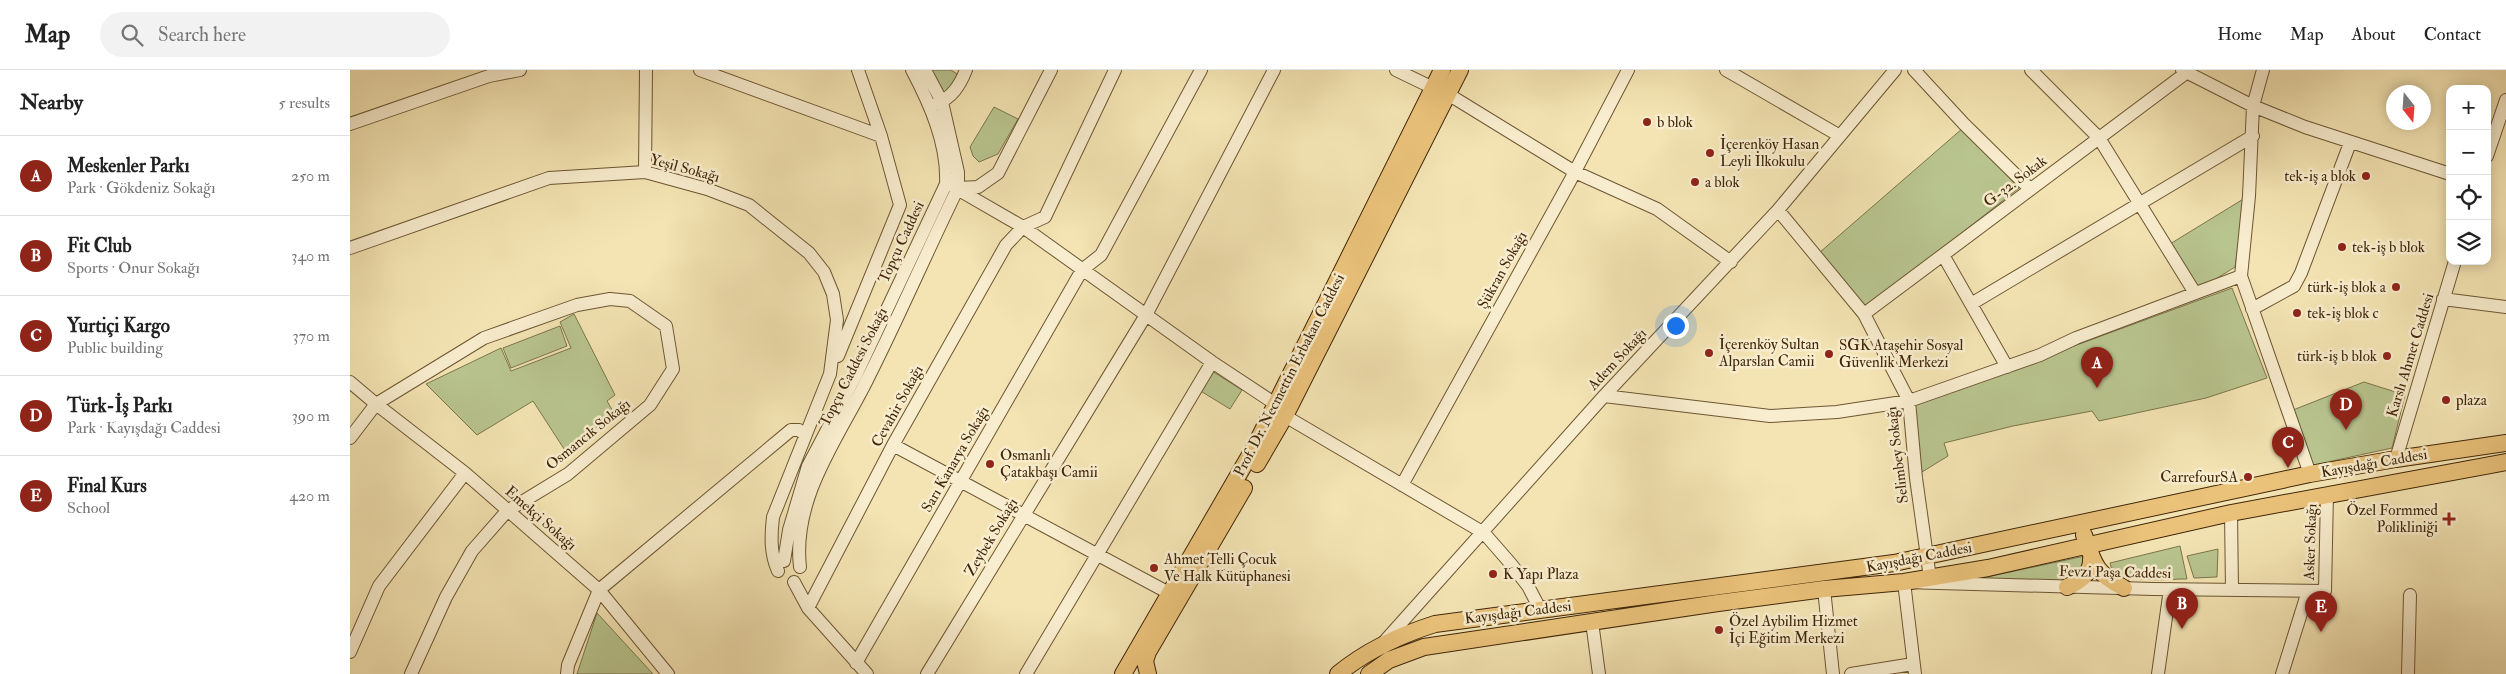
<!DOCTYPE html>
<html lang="en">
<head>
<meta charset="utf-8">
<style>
  :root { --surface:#fff; --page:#f2f2f2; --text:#222; --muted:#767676; --line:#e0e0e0; --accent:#8f2418 }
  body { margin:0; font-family:"IM FELL Double Pica",serif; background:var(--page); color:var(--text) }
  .controls { position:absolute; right:15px; top:15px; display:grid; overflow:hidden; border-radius:10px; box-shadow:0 2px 12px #0003 }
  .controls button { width:45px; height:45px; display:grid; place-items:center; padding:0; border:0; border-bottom:1px solid var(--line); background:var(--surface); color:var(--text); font:25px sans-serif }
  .compass { position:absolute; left:2036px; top:15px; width:45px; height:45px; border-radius:50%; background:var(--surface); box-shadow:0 2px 12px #0003; rotate:163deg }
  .you { position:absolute; left:1325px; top:255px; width:18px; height:18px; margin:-12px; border:4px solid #fff; border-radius:50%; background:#1a73e8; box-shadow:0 0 0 8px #1a73e833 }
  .badge { display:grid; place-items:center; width:32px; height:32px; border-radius:50%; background:var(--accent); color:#fff; font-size:16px; font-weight:700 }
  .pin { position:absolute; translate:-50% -41px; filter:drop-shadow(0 1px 2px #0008) }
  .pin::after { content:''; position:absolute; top:26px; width:18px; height:15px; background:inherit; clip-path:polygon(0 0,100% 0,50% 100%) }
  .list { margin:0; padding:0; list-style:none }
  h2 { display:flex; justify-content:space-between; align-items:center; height:65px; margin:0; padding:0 20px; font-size:21px }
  h2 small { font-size:16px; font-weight:400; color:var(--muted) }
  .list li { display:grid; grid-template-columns:32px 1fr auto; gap:15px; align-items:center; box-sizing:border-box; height:80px; padding:0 20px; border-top:1px solid var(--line) }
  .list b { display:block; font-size:19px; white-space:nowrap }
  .list p { margin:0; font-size:16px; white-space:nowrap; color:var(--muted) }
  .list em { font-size:16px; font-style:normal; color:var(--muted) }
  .icon { flex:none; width:28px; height:28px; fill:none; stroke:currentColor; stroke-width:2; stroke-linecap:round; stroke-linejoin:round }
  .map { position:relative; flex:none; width:2156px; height:604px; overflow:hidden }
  header { display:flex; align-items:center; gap:30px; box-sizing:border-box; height:70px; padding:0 25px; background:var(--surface); border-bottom:1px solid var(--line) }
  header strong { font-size:24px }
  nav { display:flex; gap:28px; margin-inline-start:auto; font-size:18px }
  .search { width:350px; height:45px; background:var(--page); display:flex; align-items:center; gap:12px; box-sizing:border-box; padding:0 18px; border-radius:28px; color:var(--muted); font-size:19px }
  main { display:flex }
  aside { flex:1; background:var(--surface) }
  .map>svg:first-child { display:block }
</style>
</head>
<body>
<header>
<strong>Map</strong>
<div class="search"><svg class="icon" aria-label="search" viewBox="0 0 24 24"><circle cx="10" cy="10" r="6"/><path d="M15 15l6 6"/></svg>Search here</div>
<nav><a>Home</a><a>Map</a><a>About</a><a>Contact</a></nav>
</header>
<main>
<aside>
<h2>Nearby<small>5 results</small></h2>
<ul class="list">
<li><span class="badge">A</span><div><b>Meskenler Parkı</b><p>Park · Gökdeniz Sokağı</p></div><em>250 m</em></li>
<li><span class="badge">B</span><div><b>Fit Club</b><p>Sports · Onur Sokağı</p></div><em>340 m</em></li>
<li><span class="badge">C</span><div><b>Yurtiçi Kargo</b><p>Public building</p></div><em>370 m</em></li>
<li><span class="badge">D</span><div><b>Türk-İş Parkı</b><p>Park · Kayışdağı Caddesi</p></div><em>390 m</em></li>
<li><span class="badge">E</span><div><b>Final Kurs</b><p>School</p></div><em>420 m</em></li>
</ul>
</aside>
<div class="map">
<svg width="2156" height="604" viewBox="0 0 2156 604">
  <rect width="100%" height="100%" fill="#f4e4b3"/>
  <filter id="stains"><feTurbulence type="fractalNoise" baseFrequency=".004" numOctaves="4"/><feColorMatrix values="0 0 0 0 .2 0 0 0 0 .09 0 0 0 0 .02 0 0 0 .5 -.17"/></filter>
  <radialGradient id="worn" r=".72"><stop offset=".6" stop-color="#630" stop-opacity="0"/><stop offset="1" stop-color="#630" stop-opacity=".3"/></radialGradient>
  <path fill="#b9c58f" stroke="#7c764c" d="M 580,0 L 601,0 L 607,4 L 605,15 L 594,26 Z
    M 644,37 L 668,49 L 648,84 L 629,92 L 623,86 L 620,77 Z
    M 1613,58 L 1669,118 L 1516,238 L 1469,183 Z
    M 1895,128 L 1885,197 L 1840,225 L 1820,174 Z
    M 1882,218 L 1917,308 L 1856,328 L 1749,351 L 1742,341 L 1663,356 L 1594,373 L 1598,386 L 1572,402 L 1560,336 Z
    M 224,244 L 265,325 L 257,331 L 264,343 L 216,382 L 183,331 L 127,365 L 76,314 L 151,278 L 161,301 L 221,278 L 210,252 Z
    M 210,256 L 217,276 L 161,298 L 153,278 Z
    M 862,301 L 892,320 L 880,339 L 849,320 Z
    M 2014,312 L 2055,325 L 2042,378 L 1959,396 L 1938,342 Z
    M 1830,476 L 1837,509 C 1812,509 1780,514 1761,497 L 1760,493 Z
    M 1868,479 L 1867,507 L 1844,508 L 1837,486 Z
    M 1735,486 L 1730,502 L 1711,514 L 1632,508 Z
    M 247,543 L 303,604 L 227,604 Z"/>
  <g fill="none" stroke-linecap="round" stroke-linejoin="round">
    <g stroke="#6d5633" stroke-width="14">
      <path id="minor" d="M 350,0 L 531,66
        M 1046,0 L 1106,29 L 1225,102 L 1307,139 L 1381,192
        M 1376,0 L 1490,66
        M 1564,0 L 1614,54 L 1680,119
        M 1681,0 L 1749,68 L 1845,223
        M 1832,0 L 1903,36 L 1955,57 L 2100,104
        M 1913,0 L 1903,36 L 1899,126 L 1891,206 L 1960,404
        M 586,34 C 602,28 610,15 616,0
        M 0,54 L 139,6 L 170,0
        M 2137,86 L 2156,30
        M 295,102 L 296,0
        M 602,116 L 673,157 L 862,292 L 927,335
        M 608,118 L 628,117 L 648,103 L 701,0
        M 1428,140 L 1514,244 L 1559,331 L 1566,408 L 1580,508
        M 0,178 L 199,108 L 295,102 L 357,119 L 399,135 L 459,183 L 474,202 L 483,224 L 487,250 L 480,304 L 423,447 C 421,466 420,483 428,501
        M 1593,185 L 1657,297
        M 2093,229 L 2156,237
        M 1621,234 L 1903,66
        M 1902,239 L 1944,216 L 1951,203 L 2000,73
        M 1514,244 L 1836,3
        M 488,286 L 550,135 L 531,66 L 508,0
        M 0,312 L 26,334 L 0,368
        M 1254,326 L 1420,346 L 1487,342 L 1559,331 L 1690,285 L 1726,268 L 1891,206
        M 935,346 L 1134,463 L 1161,494 L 1178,516 L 1190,539
        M 543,375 L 819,523
        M 2046,389 L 2105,191
        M 1052,415 L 1220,111 L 1278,0
        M 1881,443 L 1882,520
        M 434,491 L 439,460 L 458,396 L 506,305 L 596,114 C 598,74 580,34 562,0
        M 450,497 C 442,428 488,368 517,310 C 549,247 577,181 608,118 L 608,102 L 592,32 L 575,0
        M 444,512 L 458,538 L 517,604
        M 1474,519 L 1483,604
        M 458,538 L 543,375 L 656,175 L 673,157 L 695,147 L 765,0
        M 1242,552 L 1249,604
        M 1034,572 L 1254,326 L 1428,140 L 1545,0
        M 0,582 L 29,516 L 115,403
        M 506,593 L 732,200 L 751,185 L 851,0
        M 61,604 L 96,527 L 122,481 L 157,441 L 218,404 L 300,335 L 323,299 L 316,256 L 280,231 L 260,229 L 227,235 L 134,268 L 26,334 L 115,403 L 249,520 L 318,604
        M 217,604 L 218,595 L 249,520 L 441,360 L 449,360 L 455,365
        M 577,604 L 796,245 L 924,0
        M 676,604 L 862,292
        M 1501,604 L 1563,594
        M 1565,604 L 1554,512 L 1803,519 L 1975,521 L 1977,424
        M 1808,604 L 1820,519
        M 1932,604 L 1958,521
        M 2058,604 L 2060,525"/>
    </g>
    <g stroke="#402608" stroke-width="18">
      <path id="major" d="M 907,394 L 935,346 L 1110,0
        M 1734,465 C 1744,494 1745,503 1774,518
        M 1717,517 C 1729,512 1742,503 1741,489
        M 773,604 L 904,378 L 1092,0
        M 798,604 L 795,591 L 798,582 L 894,418
        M 988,604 C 1017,580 1050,565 1085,554 L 1544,493 L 1960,404 L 2046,389 L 2156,373
        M 1019,604 L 1039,590 L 1074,577 L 1368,533 L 1474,519 L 1554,512 L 1638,498 L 1881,443 L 2156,392"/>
    </g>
    <use href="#minor" stroke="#f8edce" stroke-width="12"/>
    <use href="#major" stroke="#eac27a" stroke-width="16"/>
  </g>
  <g fill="#8f2418" stroke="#f8edce" stroke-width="2">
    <circle cx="1297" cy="52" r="5"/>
    <circle cx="1360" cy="83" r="5"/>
    <circle cx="2016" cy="106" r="5"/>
    <circle cx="1345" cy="112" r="5"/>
    <circle cx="1992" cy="177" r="5"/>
    <circle cx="2046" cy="217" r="5"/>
    <circle cx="1947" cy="243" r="5"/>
    <circle cx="1359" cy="283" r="5"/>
    <circle cx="1479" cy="284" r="5"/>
    <circle cx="2037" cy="286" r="5"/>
    <circle cx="2096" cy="330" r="5"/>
    <circle cx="640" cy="394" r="5"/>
    <circle cx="1898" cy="407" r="5"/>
    <path d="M2096.5 441.5h5v5h5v5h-5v5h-5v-5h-5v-5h5z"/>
    <circle cx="804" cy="498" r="5"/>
    <circle cx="1143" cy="504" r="5"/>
    <circle cx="1369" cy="560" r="5"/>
  </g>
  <g text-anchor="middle" stroke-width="5" stroke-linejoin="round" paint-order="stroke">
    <g font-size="15" fill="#402608" stroke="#f8edce" text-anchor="start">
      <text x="1307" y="57">b blok</text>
      <text x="1370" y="79">İçerenköy Hasan<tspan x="1370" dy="17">Leyli İlkokulu</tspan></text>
      <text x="2006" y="111" text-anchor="end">tek-iş a blok</text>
      <text x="1355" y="117">a blok</text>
      <text x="2002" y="182">tek-iş b blok</text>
      <text x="2036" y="222" text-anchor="end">türk-iş blok a</text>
      <text x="1957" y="248">tek-iş blok c</text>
      <text x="1369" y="279">İçerenköy Sultan<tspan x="1369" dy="17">Alparslan Camii</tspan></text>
      <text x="1489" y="280">SGK Ataşehir Sosyal<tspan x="1489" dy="17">Güvenlik Merkezi</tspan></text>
      <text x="2027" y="291" text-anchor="end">türk-iş b blok</text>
      <text x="2106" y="335">plaza</text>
      <text x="650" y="390">Osmanlı<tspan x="650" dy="17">Çatakbaşı Camii</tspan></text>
      <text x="1888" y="412" text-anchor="end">CarrefourSA</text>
      <text x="2088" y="445" text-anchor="end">Özel Formmed<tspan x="2088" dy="17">Polikliniği</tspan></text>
      <text x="814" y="494">Ahmet Telli Çocuk<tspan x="814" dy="17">Ve Halk Kütüphanesi</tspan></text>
      <text x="1153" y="509">K Yapı Plaza</text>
      <text x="1379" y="556">Özel Aybilim Hizmet<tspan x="1379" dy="17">İçi Eğitim Merkezi</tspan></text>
    </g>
    <g font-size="15" fill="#402608" stroke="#f8edce">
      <text transform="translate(335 98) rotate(15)" y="5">Yeşil Sokağı</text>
      <text transform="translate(1665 111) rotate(-37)" y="5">G-32. Sokak</text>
      <text transform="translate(551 172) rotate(-65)" y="5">Topçu Caddesi</text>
      <text transform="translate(1152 200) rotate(-61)" y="5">Şükran Sokağı</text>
      <text transform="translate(2060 285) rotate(-73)" y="5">Karslı Ahmet Caddesi</text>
      <text transform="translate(1267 289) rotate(-47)" y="5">Adem Sokağı</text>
      <text transform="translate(503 297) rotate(-63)" y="5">Topçu Caddesi Sokağı</text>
      <text transform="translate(939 305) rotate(-63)" y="5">Prof. Dr. Necmettin Erbakan Caddesi</text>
      <text transform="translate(547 336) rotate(-61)" y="5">Cevahir Sokağı</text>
      <text transform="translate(238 364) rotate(-39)" y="5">Osmancık Sokağı</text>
      <text transform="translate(1547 385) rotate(-97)" y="5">Selimbey Sokağı</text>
      <text transform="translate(605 389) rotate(-60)" y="5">Sarı Kanarya Sokağı</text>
      <text transform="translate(2024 393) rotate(-10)" y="5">Kayışdağı Caddesi</text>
      <text transform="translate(191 448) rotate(41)" y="5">Emekçi Sokağı</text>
      <text transform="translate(641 467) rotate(-59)" y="5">Zeybek Sokağı</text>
      <text transform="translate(1960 472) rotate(-88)" y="5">Asker Sokağı</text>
      <text transform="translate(1569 487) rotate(-11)" y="5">Kayışdağı Caddesi</text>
      <text transform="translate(1765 502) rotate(1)" y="5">Fevzi Paşa Caddesi</text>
      <text transform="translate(1168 542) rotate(-7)" y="5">Kayışdağı Caddesi</text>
    </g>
  </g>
  <rect width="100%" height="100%" filter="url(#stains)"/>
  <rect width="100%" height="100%" fill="url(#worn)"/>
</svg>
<div class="controls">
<button>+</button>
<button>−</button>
<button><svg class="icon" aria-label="locate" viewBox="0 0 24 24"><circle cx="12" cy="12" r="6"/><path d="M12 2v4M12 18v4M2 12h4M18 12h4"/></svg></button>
<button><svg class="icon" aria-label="layers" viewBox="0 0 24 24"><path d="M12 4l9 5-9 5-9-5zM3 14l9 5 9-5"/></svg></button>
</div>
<svg class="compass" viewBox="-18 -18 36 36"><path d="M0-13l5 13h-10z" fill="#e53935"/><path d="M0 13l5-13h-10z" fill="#767676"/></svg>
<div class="you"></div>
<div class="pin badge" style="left:1747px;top:318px">A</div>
<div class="pin badge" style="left:1832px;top:559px">B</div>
<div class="pin badge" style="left:1938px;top:398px">C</div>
<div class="pin badge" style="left:1996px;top:360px">D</div>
<div class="pin badge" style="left:1971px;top:562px">E</div>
</div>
</main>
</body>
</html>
